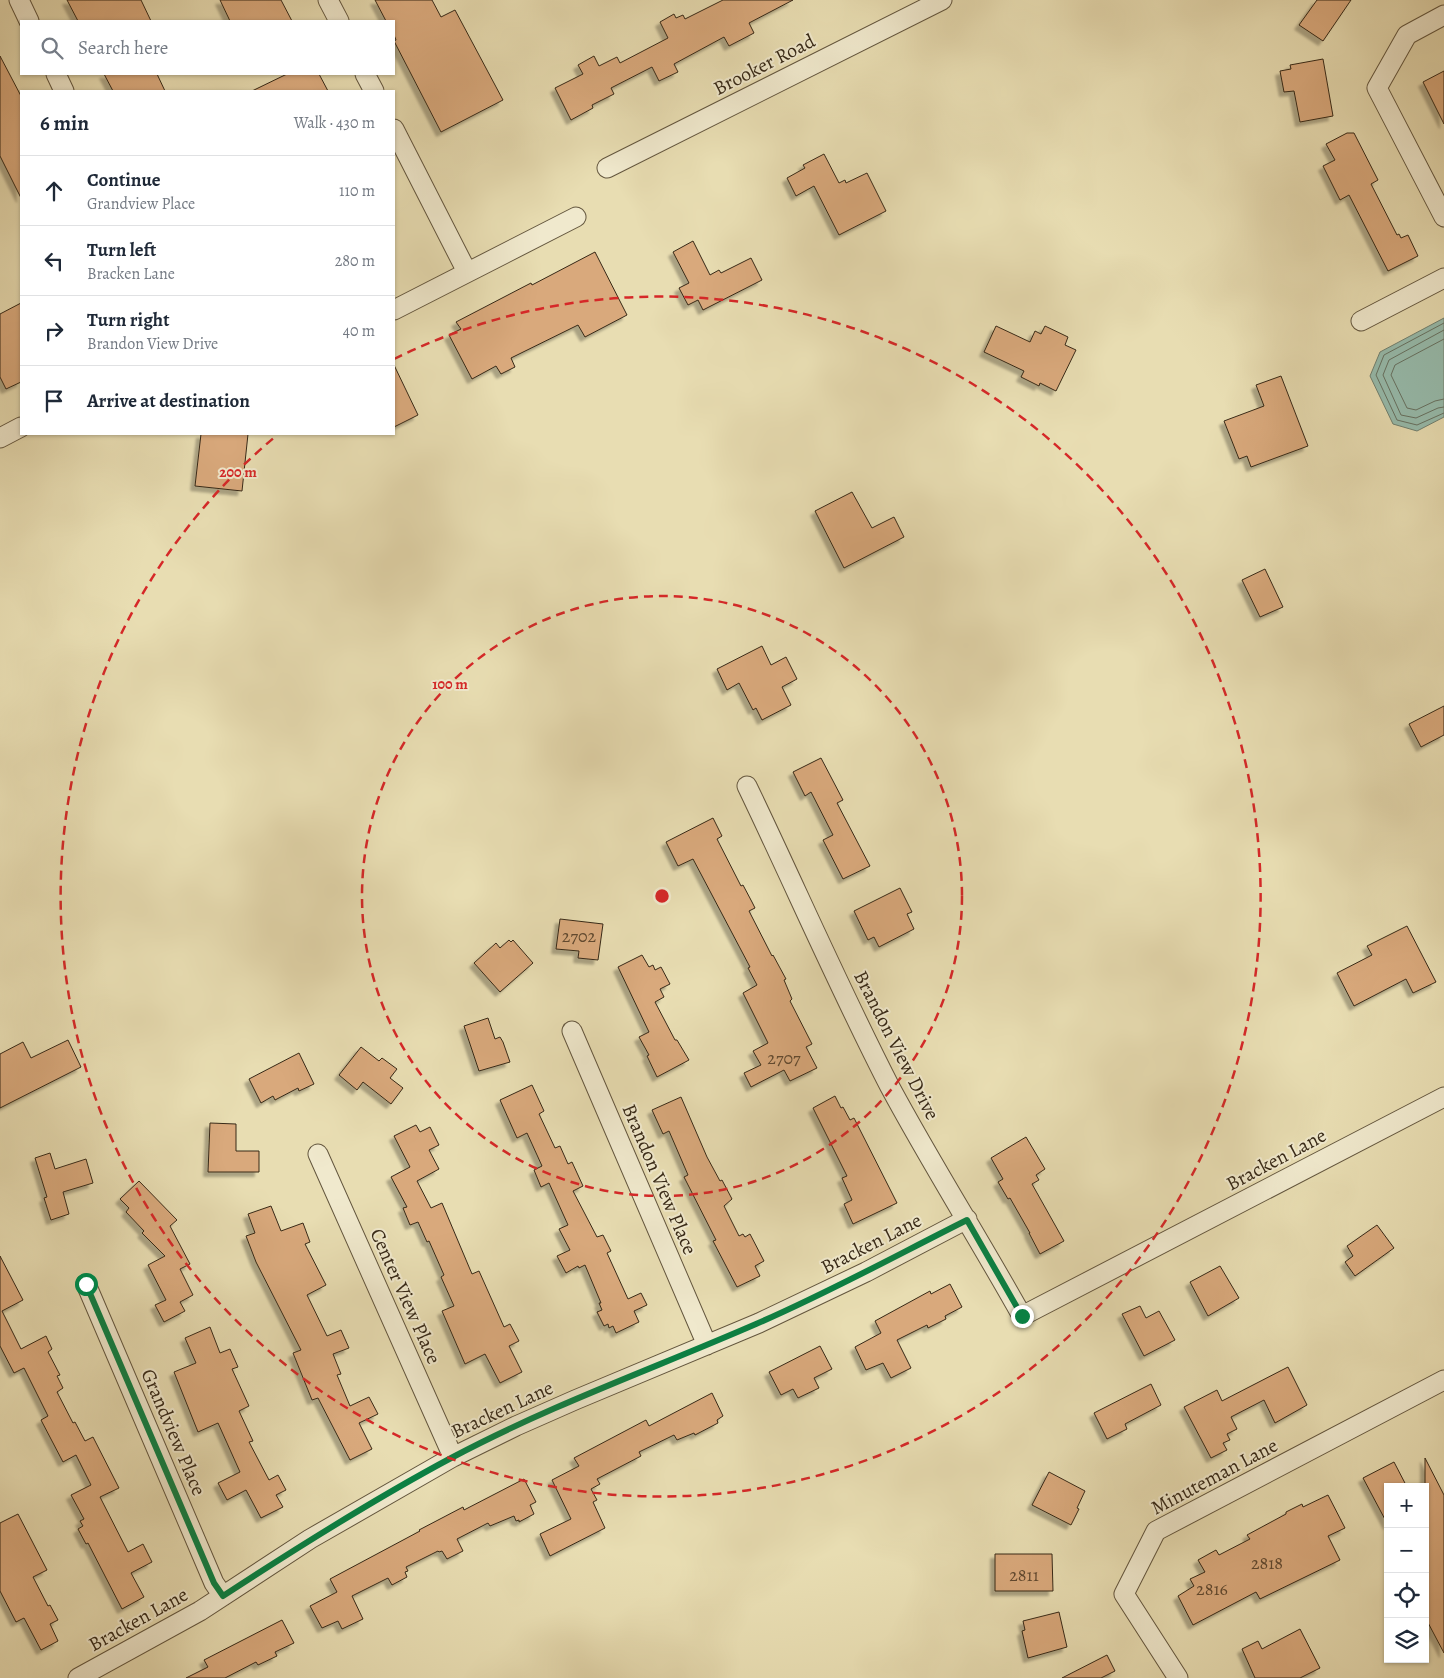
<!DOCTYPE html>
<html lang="en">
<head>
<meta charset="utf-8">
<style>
  :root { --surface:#fff; --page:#f2f2f3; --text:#1f2937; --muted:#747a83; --line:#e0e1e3 }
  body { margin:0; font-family:Alegreya,serif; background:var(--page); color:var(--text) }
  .controls { position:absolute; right:15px; bottom:15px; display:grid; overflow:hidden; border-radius:0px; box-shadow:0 1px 4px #0004 }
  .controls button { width:45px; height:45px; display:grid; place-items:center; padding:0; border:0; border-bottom:1px solid var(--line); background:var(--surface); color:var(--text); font:25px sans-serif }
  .stop { position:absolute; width:15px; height:15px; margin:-11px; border:4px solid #0b8043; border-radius:50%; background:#fff }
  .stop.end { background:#0b8043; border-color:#fff; box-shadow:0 1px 5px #0008 }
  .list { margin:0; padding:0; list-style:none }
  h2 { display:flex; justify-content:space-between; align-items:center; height:65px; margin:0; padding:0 20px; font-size:21px }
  h2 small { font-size:16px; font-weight:400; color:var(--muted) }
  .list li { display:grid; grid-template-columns:32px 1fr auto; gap:15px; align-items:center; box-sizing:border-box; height:70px; padding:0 20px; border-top:1px solid var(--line) }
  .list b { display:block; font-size:19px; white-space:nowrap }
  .list p { margin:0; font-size:16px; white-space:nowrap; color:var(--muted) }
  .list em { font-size:16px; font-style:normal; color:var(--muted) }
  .icon { flex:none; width:28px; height:28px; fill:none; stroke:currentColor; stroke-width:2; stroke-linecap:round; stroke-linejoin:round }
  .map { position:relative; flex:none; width:1444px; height:1678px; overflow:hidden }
  .search { position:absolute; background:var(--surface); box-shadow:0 1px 4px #0004; left:20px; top:20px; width:375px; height:55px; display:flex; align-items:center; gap:12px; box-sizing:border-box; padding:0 18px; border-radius:0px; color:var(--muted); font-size:19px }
  .panel { position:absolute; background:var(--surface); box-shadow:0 1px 4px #0004; left:20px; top:90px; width:375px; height:345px; border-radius:0px }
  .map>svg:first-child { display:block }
</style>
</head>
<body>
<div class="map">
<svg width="1444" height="1678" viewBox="0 0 1444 1678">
  <defs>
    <filter id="shadow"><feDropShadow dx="-4.5" dy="4.5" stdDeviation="1" flood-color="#0004"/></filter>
  </defs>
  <rect width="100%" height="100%" fill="#e8ddb2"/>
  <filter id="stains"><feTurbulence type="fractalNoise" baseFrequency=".004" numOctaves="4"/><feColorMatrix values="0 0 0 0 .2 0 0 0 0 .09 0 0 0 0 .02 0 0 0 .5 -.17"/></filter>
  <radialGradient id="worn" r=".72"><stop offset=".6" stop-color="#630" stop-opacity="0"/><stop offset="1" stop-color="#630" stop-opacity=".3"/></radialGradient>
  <path fill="#97bcad" stroke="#718171" d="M 1444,318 L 1444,417 L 1417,431 L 1393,424 L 1370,376 L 1380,352 Z"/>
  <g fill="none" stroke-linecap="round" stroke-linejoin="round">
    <path stroke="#677262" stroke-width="1" d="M 1444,323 L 1384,355 L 1376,375 L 1397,420 L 1417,425 L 1444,413
      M 1444,330 L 1389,360 L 1383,375 L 1401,415 L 1416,418 L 1438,408 L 1444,407
      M 1444,339 L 1395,365 L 1391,375 L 1407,408 L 1416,410 L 1435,401 L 1444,399"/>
  </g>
  <path fill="#d9a97c" stroke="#372917" filter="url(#shadow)" d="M 67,0 L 141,0 L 151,21 L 78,21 Z
    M 220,0 L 281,0 L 292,21 L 230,21 Z
    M 375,0 L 432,0 L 441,17 L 455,10 L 503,100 L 441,132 L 394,41 L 396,40 L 394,35 L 394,21 L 386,21 Z
    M 723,0 L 793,0 L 749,23 L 754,33 L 729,46 L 724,37 L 674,64 L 678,72 L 659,81 L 652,67 L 611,88 L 614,94 L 592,105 L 593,108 L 571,120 L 555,88 L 583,74 L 578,65 L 594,56 L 599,66 L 617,57 L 620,63 L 668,38 L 660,22 L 674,14 L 676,18 L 683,15 L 685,19 Z
    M 1317,0 L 1351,0 L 1323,41 L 1299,25 Z
    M 0,56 L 21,96 L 21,198 L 0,156 Z
    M 1323,59 L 1333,116 L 1300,122 L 1294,91 L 1284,92 L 1280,71 L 1291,69 L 1290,65 Z
    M 1444,71 L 1444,124 L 1423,82 Z
    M 104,74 L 157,74 L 165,91 L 113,91 Z
    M 287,74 L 319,74 L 328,91 L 252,91 Z
    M 1347,133 L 1354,133 L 1378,180 L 1371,184 L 1397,235 L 1399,234 L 1401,238 L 1408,235 L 1418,256 L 1388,271 L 1349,195 L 1340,200 L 1323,166 L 1335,160 L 1326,144 Z
    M 824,154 L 839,183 L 845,180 L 846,183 L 867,173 L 886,211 L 839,235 L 814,186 L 796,196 L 787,178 L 805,168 L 803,165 Z
    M 693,241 L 710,275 L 719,270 L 721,273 L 751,258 L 762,280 L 703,310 L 698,300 L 688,305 L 679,288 L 689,283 L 673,252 Z
    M 595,252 L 627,315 L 585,337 L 578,325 L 511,358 L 515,367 L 501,374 L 496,366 L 472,379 L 449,335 L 461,329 L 456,322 L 531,283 L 532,285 Z
    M 21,303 L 21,382 L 6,389 L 0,377 L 0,314 Z
    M 996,326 L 1030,342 L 1035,331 L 1041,334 L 1045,326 L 1068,337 L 1065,345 L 1076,350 L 1056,391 L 1040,383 L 1039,386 L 1021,377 L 1024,371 L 984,352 Z
    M 394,365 L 418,415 L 394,427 Z
    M 1281,376 L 1308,446 L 1251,467 L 1247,456 L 1239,459 L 1224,421 L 1264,406 L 1256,385 Z
    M 201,434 L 248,434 L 242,491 L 195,486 Z
    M 852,492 L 872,528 L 894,517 L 904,537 L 844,568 L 815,511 Z
    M 1265,569 L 1283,607 L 1260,617 L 1242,580 Z
    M 762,646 L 771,665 L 786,657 L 797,679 L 782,687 L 791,705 L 762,720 L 756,708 L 753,710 L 739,683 L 727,690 L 717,669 Z
    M 1444,706 L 1444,735 L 1421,747 L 1409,724 Z
    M 821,758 L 843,800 L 837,803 L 870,866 L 843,879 L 823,840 L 833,835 L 811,792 L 805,796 L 793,772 Z
    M 713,818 L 722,836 L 717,839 L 741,886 L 743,885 L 752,902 L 755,908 L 749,911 L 772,956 L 773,955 L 786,979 L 784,980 L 792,999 L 790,1001 L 812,1044 L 806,1047 L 817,1068 L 790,1081 L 784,1070 L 751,1087 L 744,1073 L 761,1065 L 753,1051 L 768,1043 L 743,993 L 757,985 L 748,968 L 750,967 L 693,859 L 678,866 L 666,842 Z
    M 900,888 L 912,912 L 907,914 L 914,929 L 879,947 L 874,937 L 868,940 L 854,911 Z
    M 560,919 L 603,924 L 598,960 L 578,958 L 579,951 L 556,949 Z
    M 1407,926 L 1436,982 L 1413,993 L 1406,979 L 1354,1006 L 1337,973 L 1372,955 L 1367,946 Z
    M 509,940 L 511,942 L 513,940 L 533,963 L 500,992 L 474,963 L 496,943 L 500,948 Z
    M 642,955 L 649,967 L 653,965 L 655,970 L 661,967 L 670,984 L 660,989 L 664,997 L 655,1002 L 675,1040 L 677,1040 L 689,1060 L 657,1077 L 647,1056 L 649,1055 L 639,1037 L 649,1032 L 618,967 Z
    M 488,1018 L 495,1039 L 500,1037 L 503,1042 L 510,1062 L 479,1071 L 464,1026 Z
    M 68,1040 L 81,1067 L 0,1108 L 0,1054 L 23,1042 L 31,1058 Z
    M 361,1047 L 379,1061 L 382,1058 L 397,1069 L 390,1078 L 403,1088 L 391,1104 L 363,1082 L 357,1090 L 339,1075 Z
    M 299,1053 L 314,1084 L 299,1091 L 298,1088 L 275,1100 L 273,1096 L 261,1103 L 249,1079 Z
    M 532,1085 L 544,1111 L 539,1114 L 555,1148 L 560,1146 L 568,1164 L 572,1162 L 583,1186 L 573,1191 L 597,1237 L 603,1235 L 611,1251 L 607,1253 L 628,1299 L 641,1293 L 647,1305 L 634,1311 L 639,1322 L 616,1333 L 613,1326 L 609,1328 L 608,1324 L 604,1326 L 597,1312 L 602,1310 L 599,1303 L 601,1303 L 585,1265 L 579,1268 L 578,1266 L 566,1273 L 557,1256 L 570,1250 L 559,1229 L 568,1225 L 549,1183 L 541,1187 L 534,1170 L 542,1166 L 527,1133 L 517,1138 L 500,1100 Z
    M 835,1096 L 841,1108 L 843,1107 L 850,1120 L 854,1118 L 897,1203 L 853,1224 L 844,1204 L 852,1200 L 842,1178 L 847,1176 L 813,1108 Z
    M 681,1097 L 707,1157 L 720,1181 L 722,1180 L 732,1199 L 724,1206 L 739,1236 L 743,1234 L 745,1237 L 750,1234 L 764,1261 L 755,1266 L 760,1276 L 737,1287 L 713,1241 L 716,1240 L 684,1177 L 688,1175 L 669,1131 L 663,1134 L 652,1110 Z
    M 210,1123 L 236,1124 L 236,1151 L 259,1151 L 259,1172 L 208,1172 Z
    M 416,1125 L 420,1132 L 430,1127 L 439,1145 L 429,1150 L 439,1169 L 417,1181 L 431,1208 L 442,1203 L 472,1274 L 479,1271 L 504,1327 L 510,1324 L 519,1341 L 509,1346 L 522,1372 L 500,1383 L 485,1354 L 465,1364 L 442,1311 L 454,1306 L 441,1277 L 444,1275 L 429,1241 L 427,1242 L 418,1222 L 410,1225 L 403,1208 L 407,1207 L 391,1177 L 410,1167 L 394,1136 Z
    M 1026,1137 L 1045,1169 L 1036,1175 L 1039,1180 L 1032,1184 L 1064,1241 L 1040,1254 L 1029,1233 L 1030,1233 L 1010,1198 L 1008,1199 L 998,1182 L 1003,1179 L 991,1158 Z
    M 50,1153 L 55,1169 L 86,1159 L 93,1183 L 63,1192 L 69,1214 L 51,1220 L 44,1198 L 47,1197 L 35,1158 Z
    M 139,1181 L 177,1220 L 170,1226 L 190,1264 L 180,1269 L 193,1295 L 180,1302 L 185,1311 L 164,1322 L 155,1305 L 166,1300 L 148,1265 L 165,1256 L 142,1233 L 144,1231 L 126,1212 L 129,1208 L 120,1199 Z
    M 271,1206 L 281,1231 L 303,1223 L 310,1242 L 305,1244 L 326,1285 L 307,1295 L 327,1336 L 341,1330 L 349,1348 L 333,1354 L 341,1374 L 337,1375 L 350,1406 L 369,1397 L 378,1414 L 359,1423 L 372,1449 L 350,1460 L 318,1398 L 312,1400 L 293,1353 L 301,1350 L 256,1262 L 246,1236 L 255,1233 L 248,1214 Z
    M 1377,1225 L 1394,1248 L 1355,1276 L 1345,1262 L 1353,1256 L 1347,1246 Z
    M 0,1256 L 23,1300 L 2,1311 L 21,1349 L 46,1336 L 52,1349 L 48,1352 L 60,1375 L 57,1376 L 63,1388 L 57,1392 L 73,1423 L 75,1422 L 85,1441 L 93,1437 L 119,1488 L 100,1497 L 128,1552 L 143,1544 L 152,1562 L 131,1573 L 144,1597 L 122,1609 L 88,1543 L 86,1544 L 78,1529 L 83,1526 L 80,1521 L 84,1519 L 71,1495 L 91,1485 L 76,1455 L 63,1462 L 41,1420 L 48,1416 L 24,1368 L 14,1373 L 0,1346 Z
    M 1220,1266 L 1239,1298 L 1208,1316 L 1190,1282 Z
    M 950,1284 L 962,1307 L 945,1316 L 946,1319 L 928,1328 L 927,1325 L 897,1340 L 911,1368 L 891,1378 L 883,1363 L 866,1370 L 855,1347 L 881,1333 L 875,1321 L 930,1291 L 931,1294 Z
    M 1140,1306 L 1146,1318 L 1159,1311 L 1175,1340 L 1144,1356 L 1122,1314 Z
    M 210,1327 L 220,1353 L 230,1349 L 238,1367 L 232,1369 L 249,1406 L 239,1411 L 253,1441 L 249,1442 L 269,1480 L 278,1475 L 286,1490 L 276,1495 L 283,1507 L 261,1518 L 246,1490 L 227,1500 L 218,1483 L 240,1472 L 218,1423 L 198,1432 L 174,1372 L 196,1363 L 185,1338 Z
    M 820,1346 L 832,1369 L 814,1378 L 819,1388 L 798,1398 L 793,1389 L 781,1395 L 769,1372 Z
    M 1288,1367 L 1307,1405 L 1275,1423 L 1264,1400 L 1231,1417 L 1237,1429 L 1227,1434 L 1230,1440 L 1223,1443 L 1227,1450 L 1211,1458 L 1184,1407 L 1217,1390 L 1222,1401 Z
    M 1151,1384 L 1161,1405 L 1125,1424 L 1127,1429 L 1107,1439 L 1094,1413 Z
    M 712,1393 L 723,1416 L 717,1420 L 718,1423 L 695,1435 L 694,1433 L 677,1440 L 674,1435 L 639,1452 L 641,1456 L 597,1479 L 600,1484 L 591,1489 L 597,1500 L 593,1502 L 605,1528 L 550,1556 L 540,1534 L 571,1519 L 552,1480 L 579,1466 L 574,1458 L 646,1420 L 649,1426 Z
    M 1425,1458 L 1444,1495 L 1444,1653 L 1425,1617 Z
    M 1394,1462 L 1407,1487 L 1388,1487 L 1388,1525 L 1363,1478 Z
    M 1049,1472 L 1085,1491 L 1077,1508 L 1079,1509 L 1071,1525 L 1032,1505 Z
    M 524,1479 L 536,1502 L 530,1505 L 534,1514 L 519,1522 L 519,1520 L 516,1521 L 514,1516 L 490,1526 L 488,1523 L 457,1539 L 463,1551 L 447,1559 L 442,1551 L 439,1552 L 438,1551 L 406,1567 L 408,1571 L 405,1572 L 407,1577 L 392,1585 L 388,1578 L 352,1596 L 363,1619 L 342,1629 L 338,1621 L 322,1628 L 310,1606 L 337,1592 L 330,1579 L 420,1531 L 419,1530 L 463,1507 L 464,1510 Z
    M 1328,1495 L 1345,1528 L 1328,1536 L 1340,1560 L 1260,1599 L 1256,1592 L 1193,1625 L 1178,1596 L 1194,1586 L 1190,1579 L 1205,1572 L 1198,1560 L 1216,1550 L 1219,1555 L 1250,1539 L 1247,1535 L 1286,1514 L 1286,1512 L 1302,1504 L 1303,1507 Z
    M 18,1514 L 47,1570 L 33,1577 L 48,1606 L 50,1605 L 58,1620 L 50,1624 L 58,1641 L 41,1650 L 24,1618 L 16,1622 L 0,1591 L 0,1523 Z
    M 995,1554 L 1052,1554 L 1053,1591 L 995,1591 Z
    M 1059,1612 L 1067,1647 L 1028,1658 L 1022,1631 L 1025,1630 L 1023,1621 Z
    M 282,1620 L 294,1643 L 275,1652 L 277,1656 L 258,1665 L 256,1662 L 225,1678 L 186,1678 L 208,1667 L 204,1660 Z
    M 1300,1629 L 1320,1668 L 1300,1678 L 1255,1678 L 1242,1649 L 1258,1641 L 1262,1649 Z
    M 1107,1655 L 1115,1671 L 1101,1678 L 1062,1678 Z"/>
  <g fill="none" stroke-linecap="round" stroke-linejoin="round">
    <g stroke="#63563e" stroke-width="21">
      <path id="minor" d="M 19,0 L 29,21
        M 328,0 L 339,21
        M 1444,15 L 1407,35 L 1377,88 L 1444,217
        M 56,74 L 64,91
        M 365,74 L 374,91
        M 394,129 L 467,272
        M 607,168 L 942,0
        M 394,310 L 576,217
        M 1361,321 L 1444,278
        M 0,438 L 21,427
        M 747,786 C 795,886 839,988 890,1087 C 932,1165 979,1239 1022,1316 L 1444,1097
        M 572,1031 L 707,1345
        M 318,1154 L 453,1457
        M 86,1284 L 214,1583 L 223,1596
        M 78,1678 L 200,1611 L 310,1539 L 453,1457 L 516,1426 L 575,1400 L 759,1323 L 866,1272 L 967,1219
        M 1178,1678 L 1124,1594 L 1156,1531 L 1444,1380"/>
    </g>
    <use href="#minor" stroke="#f0e9cd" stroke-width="19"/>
  </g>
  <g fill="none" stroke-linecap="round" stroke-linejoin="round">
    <path stroke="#0b8043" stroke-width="6" d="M 86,1284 L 214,1583 L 223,1596 C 298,1547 374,1499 453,1457 C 551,1405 655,1368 756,1324 C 828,1293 897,1255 967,1220 L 1022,1316"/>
  </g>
  <g fill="none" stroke="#d62828" stroke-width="2.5" stroke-dasharray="9 6">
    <circle cx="662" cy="896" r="300"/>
    <path d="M394 359A600 600 0 1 1 276 436"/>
  </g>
  <g text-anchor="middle" stroke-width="4" stroke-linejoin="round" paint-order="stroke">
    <g font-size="18" fill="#604930">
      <text x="579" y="942">2702</text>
      <text x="784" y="1064">2707</text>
      <text x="1267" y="1569">2818</text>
      <text x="1024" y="1581">2811</text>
      <text x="1212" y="1595">2816</text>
    </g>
    <g font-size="20" fill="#372917" stroke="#f0e9cd">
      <text transform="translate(764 64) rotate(-27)" y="7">Brooker Road</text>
      <text transform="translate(897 1045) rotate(63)" y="7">Brandon View Drive</text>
      <text transform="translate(1276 1159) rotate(-28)" y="7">Bracken Lane</text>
      <text transform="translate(660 1179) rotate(67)" y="7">Brandon View Place</text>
      <text transform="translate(871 1243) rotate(-27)" y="7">Bracken Lane</text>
      <text transform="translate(406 1296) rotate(66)" y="7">Center View Place</text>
      <text transform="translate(502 1409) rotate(-25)" y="7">Bracken Lane</text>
      <text transform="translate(174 1432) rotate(67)" y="7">Grandview Place</text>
      <text transform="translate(1214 1476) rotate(-28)" y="7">Minuteman Lane</text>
      <text transform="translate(138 1619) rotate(-29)" y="7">Bracken Lane</text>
    </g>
  </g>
  <circle cx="662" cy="896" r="8" fill="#d62828" stroke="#f0e9cd" stroke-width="2.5"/>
  <g font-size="15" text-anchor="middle" font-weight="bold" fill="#d62828" stroke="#f0e9cd" stroke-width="4" stroke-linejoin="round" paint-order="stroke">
    <text x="238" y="477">200 m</text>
    <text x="450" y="689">100 m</text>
  </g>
  <rect width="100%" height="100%" filter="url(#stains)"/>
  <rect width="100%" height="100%" fill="url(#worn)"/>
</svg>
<div class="controls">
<button>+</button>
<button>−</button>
<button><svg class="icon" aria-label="locate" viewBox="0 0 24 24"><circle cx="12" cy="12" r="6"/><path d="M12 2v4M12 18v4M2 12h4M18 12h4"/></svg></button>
<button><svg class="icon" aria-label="layers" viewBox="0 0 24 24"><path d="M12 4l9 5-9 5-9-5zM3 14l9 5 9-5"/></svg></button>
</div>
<div class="stop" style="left:86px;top:1284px"></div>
<div class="stop end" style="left:1022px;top:1316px"></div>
<div class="search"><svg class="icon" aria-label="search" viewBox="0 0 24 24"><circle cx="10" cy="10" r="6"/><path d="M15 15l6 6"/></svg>Search here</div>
<section class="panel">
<h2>6 min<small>Walk · 430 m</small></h2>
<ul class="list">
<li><svg class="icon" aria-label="ahead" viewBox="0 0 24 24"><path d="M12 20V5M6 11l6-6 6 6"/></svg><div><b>Continue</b><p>Grandview Place</p></div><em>110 m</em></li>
<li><svg class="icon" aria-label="left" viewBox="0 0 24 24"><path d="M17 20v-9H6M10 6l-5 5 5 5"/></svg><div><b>Turn left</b><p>Bracken Lane</p></div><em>280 m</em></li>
<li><svg class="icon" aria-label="right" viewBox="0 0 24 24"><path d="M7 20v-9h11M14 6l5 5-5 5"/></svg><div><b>Turn right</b><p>Brandon View Drive</p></div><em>40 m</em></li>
<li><svg class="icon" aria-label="arrive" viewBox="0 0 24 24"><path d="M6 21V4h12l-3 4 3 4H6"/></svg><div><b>Arrive at destination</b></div></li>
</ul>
</section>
</div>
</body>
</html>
